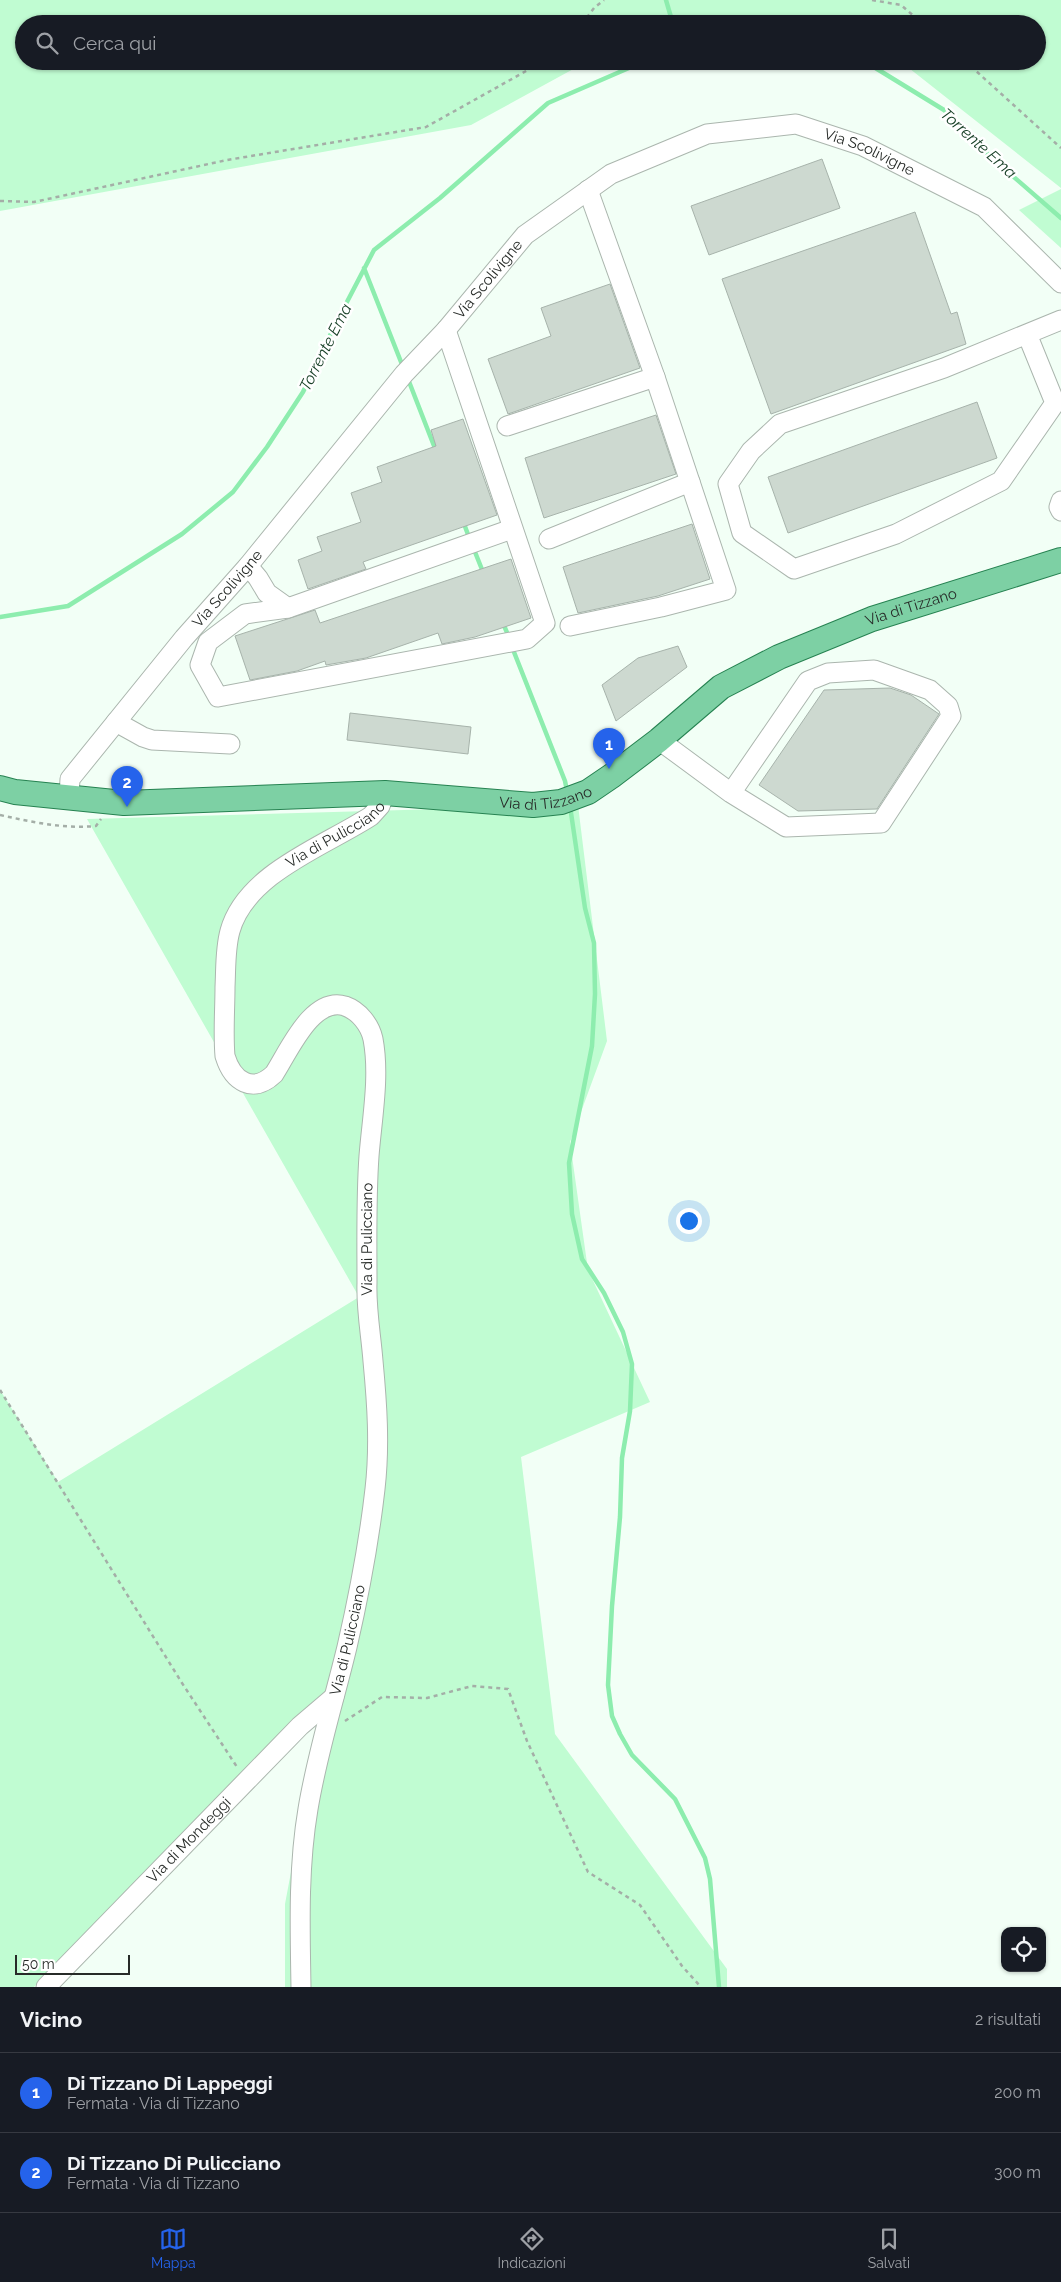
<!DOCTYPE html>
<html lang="it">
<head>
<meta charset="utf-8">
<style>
  :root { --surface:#171b24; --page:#242831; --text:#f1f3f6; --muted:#9ea1a6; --line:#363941; --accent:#2563eb }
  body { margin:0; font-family:Raleway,sans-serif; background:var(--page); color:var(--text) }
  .controls { position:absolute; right:15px; bottom:15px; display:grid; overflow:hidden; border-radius:10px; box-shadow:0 1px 4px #0004 }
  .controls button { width:45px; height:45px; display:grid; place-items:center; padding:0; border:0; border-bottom:1px solid var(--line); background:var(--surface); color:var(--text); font:25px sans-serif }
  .scale { position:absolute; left:15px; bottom:12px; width:115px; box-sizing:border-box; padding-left:5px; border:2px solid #272b28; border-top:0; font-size:14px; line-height:18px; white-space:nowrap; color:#272b28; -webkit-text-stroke:4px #fff; paint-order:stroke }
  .you { position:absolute; left:688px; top:1220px; width:18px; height:18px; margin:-12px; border:4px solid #fff; border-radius:50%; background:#1a73e8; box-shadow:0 0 0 8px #1a73e833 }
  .badge { display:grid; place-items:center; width:32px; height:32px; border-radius:50%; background:var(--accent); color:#fff; font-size:16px; font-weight:700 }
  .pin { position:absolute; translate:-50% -41px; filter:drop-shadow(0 1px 2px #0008) }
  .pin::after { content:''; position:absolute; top:26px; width:18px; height:15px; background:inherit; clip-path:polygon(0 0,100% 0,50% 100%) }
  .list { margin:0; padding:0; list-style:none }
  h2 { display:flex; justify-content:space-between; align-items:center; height:65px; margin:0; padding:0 20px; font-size:21px }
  h2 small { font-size:16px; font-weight:400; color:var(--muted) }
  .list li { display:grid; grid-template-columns:32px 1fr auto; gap:15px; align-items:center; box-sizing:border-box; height:80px; padding:0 20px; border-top:1px solid var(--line) }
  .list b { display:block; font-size:19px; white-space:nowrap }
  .list p { margin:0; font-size:16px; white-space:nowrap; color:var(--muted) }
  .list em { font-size:16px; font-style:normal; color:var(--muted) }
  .icon { flex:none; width:28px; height:28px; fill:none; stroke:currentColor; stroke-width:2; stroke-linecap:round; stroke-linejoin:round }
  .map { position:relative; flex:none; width:1061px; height:1987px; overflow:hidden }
  .search { position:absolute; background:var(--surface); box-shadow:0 1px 4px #0004; left:15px; right:15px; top:15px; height:55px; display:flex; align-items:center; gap:12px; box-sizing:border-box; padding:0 18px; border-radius:28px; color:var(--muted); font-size:19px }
  .sheet { height:225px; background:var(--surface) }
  nav { display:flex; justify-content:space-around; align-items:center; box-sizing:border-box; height:70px; border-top:1px solid var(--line); background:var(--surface); font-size:14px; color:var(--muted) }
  nav a { display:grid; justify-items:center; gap:2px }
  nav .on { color:var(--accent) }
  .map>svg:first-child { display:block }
</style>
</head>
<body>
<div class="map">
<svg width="1061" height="1987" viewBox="0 0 1061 1987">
  <rect width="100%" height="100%" fill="#f2fff6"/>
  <path fill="#c0fcd2" d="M 0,0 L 1061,0 L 1061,188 L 905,65 L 895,61 L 1037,61 L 1037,24 L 24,24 L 24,61 L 588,61 L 471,125 L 0,211 Z
    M 1061,189 L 1061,248 L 1019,210 Z
    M 578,805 L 607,1041 L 570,1142 L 588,1270 L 650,1402 L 521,1457 L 555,1734 L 727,1969 L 727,1987 L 285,1987 L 285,1904 L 324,1696 L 241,1773 L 34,1987 L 0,1987 L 0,1390 L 58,1482 L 359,1297 L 87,819 Z"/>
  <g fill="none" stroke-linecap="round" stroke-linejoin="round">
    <path stroke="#8dedae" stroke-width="4.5" d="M 666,0 L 673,24
      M 864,61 L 944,110 L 992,158 L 1061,218
      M 364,268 L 403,367
      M 408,379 L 436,451
      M 463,521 L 470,540
      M 473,547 L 483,572
      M 0,617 L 68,606 L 182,534 L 233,492 L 267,447 L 303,392 L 336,323 L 374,250 L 440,198 L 548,103 L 645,61
      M 502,621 L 509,637
      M 512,647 L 565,781 L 567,791
      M 570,806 L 585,908 L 594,943 L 595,994 L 592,1046 L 569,1163 L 572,1214 L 582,1259 L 604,1293 L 623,1332 L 632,1364 L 630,1411 L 622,1458 L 620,1517 L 612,1606 L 608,1685 L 612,1716 L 620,1734 L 632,1755 L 675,1799 L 705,1858 L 710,1879 L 719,1987"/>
  </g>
  <path fill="#cdd9d0" stroke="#a7b3ab" d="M 822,159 L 840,208 L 709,255 L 691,206 Z
    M 915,212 L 951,314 L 957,312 L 966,344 L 771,414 L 722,279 Z
    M 610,284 L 640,368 L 508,414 L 488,359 L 551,336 L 541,308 Z
    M 977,402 L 997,458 L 788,533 L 768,477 Z
    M 656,415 L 676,474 L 544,518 L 525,458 Z
    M 463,419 L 497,515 L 363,562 L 366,569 L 308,589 L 298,560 L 322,551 L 317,537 L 361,522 L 351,493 L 382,482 L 377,467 L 436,446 L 431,430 Z
    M 692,524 L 710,579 L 658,596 L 578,613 L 563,567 Z
    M 511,559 L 531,618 L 475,637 L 442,644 L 438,633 L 366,658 L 326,665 L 325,661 L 297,671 L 250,680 L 235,636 L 315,610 L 320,623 Z
    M 678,646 L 687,667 L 616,721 L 602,685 L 638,658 Z
    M 890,688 L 911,695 L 939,714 L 877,809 L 798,811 L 759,785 L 824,690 Z
    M 350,713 L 471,727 L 468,754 L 347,740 Z"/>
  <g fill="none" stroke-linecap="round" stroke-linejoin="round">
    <g stroke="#abb6ae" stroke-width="21">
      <g id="minor">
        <path d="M 446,330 L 545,623 L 527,639 L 218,697 L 200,665 L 208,642 L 245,614 L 288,608 L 512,529"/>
        <path d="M 1027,334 L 1055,403 L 1001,481 L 896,534 L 794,569 L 742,533 L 728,484 L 751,451 L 780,424 L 944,368 L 1061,320"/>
        <path d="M 507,426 L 655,377"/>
        <path d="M 1061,501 L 1059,507 L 1061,511"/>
        <path d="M 549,539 L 690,482"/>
        <path d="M 248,566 L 258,578 L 267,593 L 288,608"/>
        <path d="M 570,626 L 661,607 L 726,590 L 655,377 L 588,190"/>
        <path d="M 116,722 L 143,737 L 152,740 L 230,744"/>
        <path d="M 659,740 L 731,793 L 786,827 L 881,823 L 951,716 L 948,706 L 930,690 L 874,670 L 828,673 L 808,681 L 731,793"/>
        <path id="s1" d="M 69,797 L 70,779 L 184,638 L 248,566 L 404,374 L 446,330 L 525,235 L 611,174 L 707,134 L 796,124 L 863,146 L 984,207 L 1061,283"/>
        <path id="s2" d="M 46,1987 L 300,1726 L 334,1697"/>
        <path id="s3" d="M 301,1987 C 300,1928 298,1868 308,1809 C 317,1754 334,1701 347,1647 C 359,1595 369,1542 375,1489 C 380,1446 377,1403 373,1361 C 371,1335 366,1309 367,1283 C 367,1241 366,1198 369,1156 C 372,1118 380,1076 373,1039 C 370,1025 359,1011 345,1006 C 312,996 289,1051 274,1074 C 253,1094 233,1082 225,1056 C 223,1033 225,1010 225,987 C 226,968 225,949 230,931 C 246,873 325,846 371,816 L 380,806 L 385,793"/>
      </g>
    </g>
    <g stroke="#268251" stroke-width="26">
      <g id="major">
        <path id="s4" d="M 0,788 L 15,792 L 124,803 L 385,793 L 533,805 L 561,802 L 588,792 L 613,775 L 659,740 L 721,687 L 779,657 L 872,619 L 1061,560"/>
      </g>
    </g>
    <path stroke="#a4aea7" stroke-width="2.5" stroke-dasharray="4 4" stroke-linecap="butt" d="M 872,0 L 901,5 L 923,24
      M 582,24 L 594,8 L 604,0
      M 965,61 L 1061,148
      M 0,201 L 34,202 L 227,160 L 426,127 L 544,61
      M 0,815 C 32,822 63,829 96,826 L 101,819
      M 0,1390 L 182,1683 L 237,1767
      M 345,1721 L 382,1697 L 427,1698 L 472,1686 L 508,1689 L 527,1741 L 588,1872 L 640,1905 L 682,1966 L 701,1987"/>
    <use href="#minor" stroke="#fff" stroke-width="19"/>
    <use href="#major" stroke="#7dd0a4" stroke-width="24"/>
  </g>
  <g text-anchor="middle" stroke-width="5" stroke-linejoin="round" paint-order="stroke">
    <g font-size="15" fill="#272b28" stroke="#fff">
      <text dy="5" stroke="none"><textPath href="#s1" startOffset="1105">Via Scolivigne</textPath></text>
      <text dy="5" stroke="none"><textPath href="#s1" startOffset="670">Via Scolivigne</textPath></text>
      <text dy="5" stroke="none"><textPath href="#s1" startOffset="265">Via Scolivigne</textPath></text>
      <text dy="5" stroke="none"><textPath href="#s4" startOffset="968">Via di Tizzano</textPath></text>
      <text dy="5" stroke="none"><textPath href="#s4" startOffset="548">Via di Tizzano</textPath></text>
      <text dy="5" stroke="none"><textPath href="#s3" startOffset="1445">Via di Pulicciano</textPath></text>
      <text dy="5" stroke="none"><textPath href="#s3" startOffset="756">Via di Pulicciano</textPath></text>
      <text dy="5" stroke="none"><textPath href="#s3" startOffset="352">Via di Pulicciano</textPath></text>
      <text dy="5" stroke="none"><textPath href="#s2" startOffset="205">Via di Mondeggi</textPath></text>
    </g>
    <g font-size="16" font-style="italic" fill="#184027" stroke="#fff">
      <text transform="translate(979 143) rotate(42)" y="6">Torrente Ema</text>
      <text transform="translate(325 347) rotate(-63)" y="6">Torrente Ema</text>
    </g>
  </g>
</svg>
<div class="controls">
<button><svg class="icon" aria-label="locate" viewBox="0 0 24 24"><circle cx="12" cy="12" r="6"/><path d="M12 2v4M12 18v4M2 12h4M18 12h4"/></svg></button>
</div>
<div class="scale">50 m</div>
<div class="you"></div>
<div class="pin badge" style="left:609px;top:769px">1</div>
<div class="pin badge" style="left:127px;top:807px">2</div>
<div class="search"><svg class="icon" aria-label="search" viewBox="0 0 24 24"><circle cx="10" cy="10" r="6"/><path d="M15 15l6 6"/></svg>Cerca qui</div>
</div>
<section class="sheet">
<h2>Vicino<small>2 risultati</small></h2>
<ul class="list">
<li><span class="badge">1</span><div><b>Di Tizzano Di Lappeggi</b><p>Fermata · Via di Tizzano</p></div><em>200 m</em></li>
<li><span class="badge">2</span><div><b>Di Tizzano Di Pulicciano</b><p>Fermata · Via di Tizzano</p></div><em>300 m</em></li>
</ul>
</section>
<nav>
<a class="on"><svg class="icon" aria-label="map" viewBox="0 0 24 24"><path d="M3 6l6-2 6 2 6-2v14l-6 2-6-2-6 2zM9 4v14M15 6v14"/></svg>Mappa</a>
<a><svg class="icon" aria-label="directions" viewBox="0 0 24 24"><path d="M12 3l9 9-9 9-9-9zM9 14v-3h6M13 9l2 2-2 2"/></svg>Indicazioni</a>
<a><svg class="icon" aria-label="saved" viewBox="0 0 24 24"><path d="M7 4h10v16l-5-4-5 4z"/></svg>Salvati</a>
</nav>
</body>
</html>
